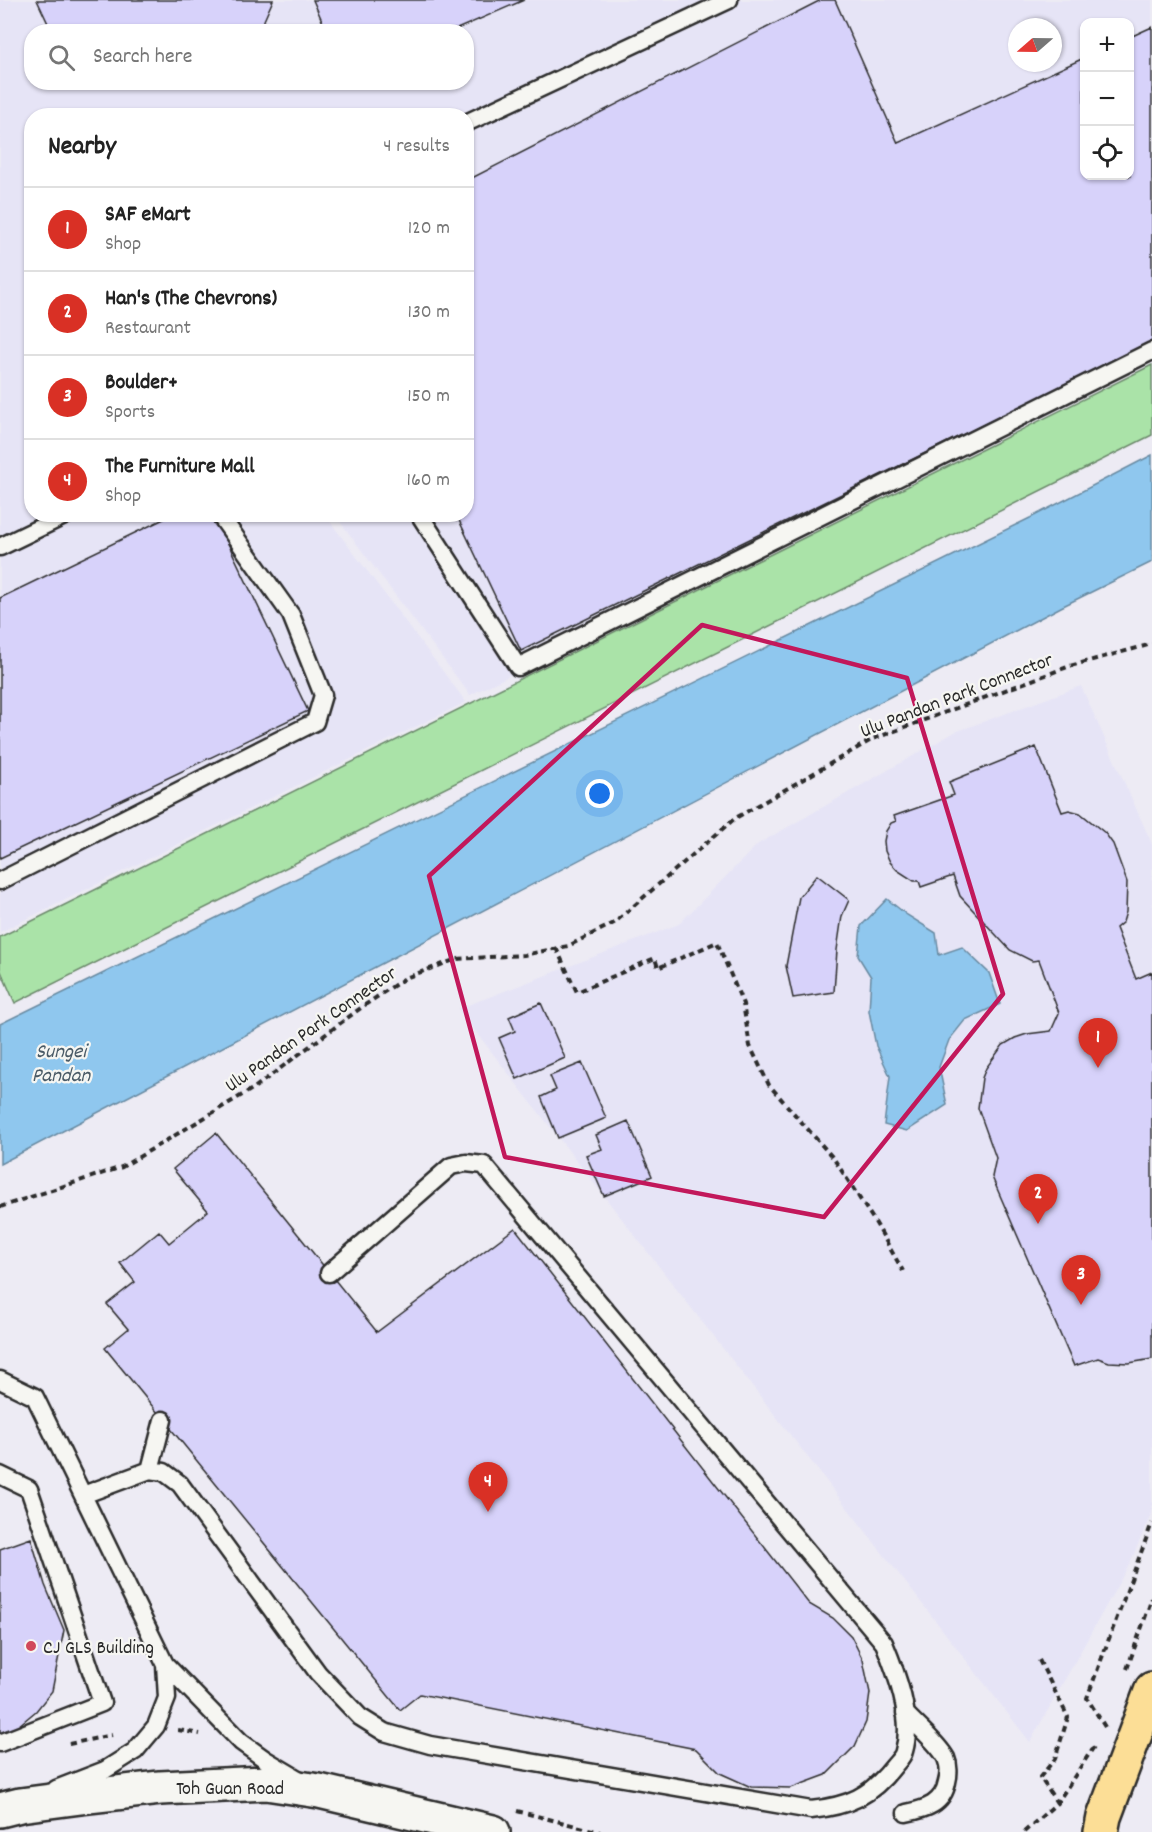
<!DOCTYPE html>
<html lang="en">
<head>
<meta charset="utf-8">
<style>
  :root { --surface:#fff; --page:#f2f2f2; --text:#222; --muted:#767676; --line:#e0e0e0; --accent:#d93025 }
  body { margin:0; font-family:Dekko,sans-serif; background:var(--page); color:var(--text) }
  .controls { position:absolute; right:18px; top:18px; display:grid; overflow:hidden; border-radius:12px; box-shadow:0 2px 4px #0004 }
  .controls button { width:54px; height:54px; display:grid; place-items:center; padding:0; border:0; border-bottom:2px solid var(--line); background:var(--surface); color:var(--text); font:30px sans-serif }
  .compass { position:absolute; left:1008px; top:18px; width:54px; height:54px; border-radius:50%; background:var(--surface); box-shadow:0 2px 4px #0004; rotate:250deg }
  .you { position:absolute; left:600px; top:794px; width:21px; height:21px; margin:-15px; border:4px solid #fff; border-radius:50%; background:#1a73e8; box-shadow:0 0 0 9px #1a73e833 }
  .badge { display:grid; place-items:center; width:39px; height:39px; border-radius:50%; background:var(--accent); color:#fff; font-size:20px; font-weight:700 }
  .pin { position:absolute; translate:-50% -50px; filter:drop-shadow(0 2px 3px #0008) }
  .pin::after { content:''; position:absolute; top:32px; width:21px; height:18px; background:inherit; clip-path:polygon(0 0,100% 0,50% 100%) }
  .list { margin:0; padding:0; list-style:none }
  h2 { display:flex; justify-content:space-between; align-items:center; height:78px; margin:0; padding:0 24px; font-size:26px }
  h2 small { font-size:20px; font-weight:400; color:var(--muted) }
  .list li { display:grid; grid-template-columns:39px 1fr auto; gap:18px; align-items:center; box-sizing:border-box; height:84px; padding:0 24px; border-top:2px solid var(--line) }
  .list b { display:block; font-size:22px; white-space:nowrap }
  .list p { margin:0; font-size:20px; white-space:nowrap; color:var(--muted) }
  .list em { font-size:20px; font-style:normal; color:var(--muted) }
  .icon { flex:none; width:33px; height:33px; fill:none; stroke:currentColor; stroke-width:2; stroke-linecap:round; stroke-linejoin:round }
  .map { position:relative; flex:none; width:1152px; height:1832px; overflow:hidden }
  .search { position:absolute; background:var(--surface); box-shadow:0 2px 4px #0004; left:24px; top:24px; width:450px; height:66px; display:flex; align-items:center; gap:15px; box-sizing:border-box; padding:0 21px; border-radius:24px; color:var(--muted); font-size:22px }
  .panel { position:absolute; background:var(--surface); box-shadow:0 2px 4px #0004; left:24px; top:108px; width:450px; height:414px; border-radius:24px }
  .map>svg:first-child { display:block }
</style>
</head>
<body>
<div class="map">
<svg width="1152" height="1832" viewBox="0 0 1152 1832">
  <rect width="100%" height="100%" fill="#edebf4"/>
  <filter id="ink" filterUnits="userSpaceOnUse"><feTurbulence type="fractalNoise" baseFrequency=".0167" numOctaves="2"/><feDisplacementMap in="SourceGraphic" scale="12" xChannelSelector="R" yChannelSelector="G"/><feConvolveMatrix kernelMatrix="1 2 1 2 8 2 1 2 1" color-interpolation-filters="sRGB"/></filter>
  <g filter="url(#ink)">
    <path fill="#e6e4f6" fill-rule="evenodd" d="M 0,0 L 1152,0 L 1152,356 L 470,695 L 335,515 L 466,514 L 466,116 L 32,116 L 32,514 L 325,515 L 466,702 L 0,932 ZM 1084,22 L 1130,22 L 1130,176 L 1084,176 ZM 1017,27 L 1053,27 L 1053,63 L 1017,63 ZM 32,32 L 466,32 L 466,82 L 32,82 Z
      M 1081,686 L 1152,844 L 1152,1512 L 1130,1563 L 1030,1742 L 458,1009 L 679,924 L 758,844 L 955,732 Z"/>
    <path fill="#aae3a8" stroke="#6a876a" stroke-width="1.5" d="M 1152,365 L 1152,435 L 15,1003 L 0,969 L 0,937 Z"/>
    <path fill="#8fc7ee" stroke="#6789a0" stroke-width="1.5" d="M 1152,455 L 1152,562 L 1061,607 L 0,1164 L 0,1024 L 1032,517 Z
      M 887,899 L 907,915 L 936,933 L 939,955 L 962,947 L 989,973 L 1000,1004 L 965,1020 L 949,1040 L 939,1067 L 947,1105 L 907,1131 L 884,1125 L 890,1076 L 876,1046 L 869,1011 L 871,977 L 858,956 L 861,926 Z"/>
    <path fill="#d7d2fa" stroke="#2b2b2b" stroke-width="1.5" d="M 37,0 L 273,0 L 262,25 L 257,32 L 52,32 Z
      M 313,0 L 524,0 L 450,32 L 327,32 Z
      M 821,0 L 835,0 L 898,143 L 1084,58 L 1084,176 L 1130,176 L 1130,37 L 1152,27 L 1152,342 L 521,651 L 456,514 L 466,514 L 466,181 Z
      M 174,514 L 214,514 L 308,711 L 0,858 L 0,598 Z
      M 1036,747 L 1062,812 L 1069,810 L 1080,813 L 1105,833 L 1113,844 L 1127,882 L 1126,912 L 1123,922 L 1116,928 L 1136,979 L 1152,972 L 1152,1359 L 1129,1363 L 1109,1362 L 1098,1358 L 1074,1366 L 992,1177 L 996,1158 L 978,1108 L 982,1078 L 986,1068 L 1003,1045 L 1015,1038 L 1027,1034 L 1051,1031 L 1059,1013 L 1039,960 L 1032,961 L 1010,950 L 960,896 L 953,876 L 921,887 L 919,881 L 914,881 L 897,870 L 890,862 L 885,851 L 884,841 L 886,831 L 891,823 L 896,821 L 894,816 L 954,795 L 949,782 Z
      M 817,875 L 849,900 L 842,916 L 837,950 L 834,992 L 793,998 L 786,966 L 799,897 Z
      M 541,1003 L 565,1058 L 517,1079 L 499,1038 L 515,1031 L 509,1017 Z
      M 582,1063 L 606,1118 L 558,1138 L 541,1097 L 556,1090 L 550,1076 Z
      M 628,1121 L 652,1176 L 604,1196 L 586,1155 L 602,1149 L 596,1135 Z
      M 216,1133 L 377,1332 L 515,1228 L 809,1604 L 833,1618 L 851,1636 L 863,1660 L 870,1693 L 866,1722 L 855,1746 L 826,1775 L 791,1788 L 751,1787 L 720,1773 L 696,1749 L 420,1694 L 400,1710 L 105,1348 L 128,1329 L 107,1304 L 135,1282 L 120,1263 L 159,1231 L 169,1243 L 208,1211 L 173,1169 Z
      M 31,1538 L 45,1585 L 64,1630 L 52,1691 L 36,1711 L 0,1741 L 0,1549 Z"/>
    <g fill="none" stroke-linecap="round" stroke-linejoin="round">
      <g stroke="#2b2b2b" stroke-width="21">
        <path id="service" d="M 466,123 L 729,0
          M 419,514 L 518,667 L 1152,351
          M 0,547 L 68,514
          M 0,881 L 315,722 L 323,695 L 291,615 L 219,514
          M 0,1380 L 35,1397 L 165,1664 L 241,1742 L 266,1760 L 298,1779
          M 150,1470 L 163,1420
          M 0,1475 L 29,1489 L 102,1703 L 0,1743
          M 83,1495 L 150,1470 L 164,1472 L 180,1484 L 318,1673 L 360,1717 L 384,1732 L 430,1745 L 811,1810 C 848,1806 870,1797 894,1766 C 897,1762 903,1757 904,1751 C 914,1719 896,1672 884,1643 L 484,1165 L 466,1163 L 451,1166 L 329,1273
          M 905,1713 C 917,1726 938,1743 946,1758 C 949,1765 949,1775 947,1782 C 943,1804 926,1809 906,1813
          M 56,1789 L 105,1770 L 135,1751 L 156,1726 L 167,1698 L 165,1664"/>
      </g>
      <g stroke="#2b2b2b" stroke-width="38">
        <path id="secondary" d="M 0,1810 L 20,1805 L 81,1797 L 160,1788 L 266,1783 L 319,1791 L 493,1832"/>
      </g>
      <g stroke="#2b2b2b" stroke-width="38">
        <path id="primary" d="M 1101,1832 L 1104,1817 L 1152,1689"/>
      </g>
      <path stroke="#2b2b2b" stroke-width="4" stroke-dasharray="6 4.5" stroke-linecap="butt" d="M 556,948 L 577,992 L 655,958 L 658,968 L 717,942 L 743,1004 L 750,1046 L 769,1085 L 834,1159 L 875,1222 L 903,1271
        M 0,1207 L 122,1167 L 254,1088 L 362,1007 L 405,978 L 457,959 L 524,955 L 568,946 L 614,923 L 734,819 L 873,739 L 1070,666 L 1152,644
        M 1039,1660 L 1068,1717 L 1055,1759 L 1040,1777 L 1057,1803
        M 1127,1669 L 1152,1598
        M 1105,1727 L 1087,1698 L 1152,1523
        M 178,1730 L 200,1734
        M 69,1744 L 112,1735
        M 517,1811 L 600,1832
        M 1024,1832 L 1057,1803 L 1095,1745"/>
      <use href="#service" stroke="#f6f6f2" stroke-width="16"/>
      <use href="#secondary" stroke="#f6f6f2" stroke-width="33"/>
      <use href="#primary" stroke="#fcde96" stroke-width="33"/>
    </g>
  </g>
  <path fill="none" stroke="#c2185b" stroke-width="4.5" stroke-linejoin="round" d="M 702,625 L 907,678 L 1003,994 L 824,1217 L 505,1157 L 429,876 Z"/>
  <circle fill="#d1495b" stroke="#f6f6f2" stroke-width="2" cx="31" cy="1646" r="6"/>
  <g text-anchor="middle" stroke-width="4.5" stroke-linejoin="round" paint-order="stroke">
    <g font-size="20" fill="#2b2b2b" stroke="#f6f6f2">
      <text transform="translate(956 694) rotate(-21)" y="7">Ulu Pandan Park Connector</text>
      <text transform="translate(310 1028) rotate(-35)" y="7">Ulu Pandan Park Connector</text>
      <text x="230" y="1794">Toh Guan Road</text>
    </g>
    <g font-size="20" fill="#2b2b2b" stroke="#f6f6f2" text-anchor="start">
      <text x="43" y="1653">CJ GLS Building</text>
    </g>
    <g font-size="21" font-style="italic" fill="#495a66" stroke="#f6f6f2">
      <text x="61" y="1057">Sungei<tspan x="61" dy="24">Pandan</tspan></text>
    </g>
  </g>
</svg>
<div class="controls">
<button>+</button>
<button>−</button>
<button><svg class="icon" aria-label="locate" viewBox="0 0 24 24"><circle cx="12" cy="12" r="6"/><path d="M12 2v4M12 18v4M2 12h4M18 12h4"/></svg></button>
</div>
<svg class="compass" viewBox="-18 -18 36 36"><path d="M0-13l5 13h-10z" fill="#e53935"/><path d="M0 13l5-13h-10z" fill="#767676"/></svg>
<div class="you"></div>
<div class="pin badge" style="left:1098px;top:1068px">1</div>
<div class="pin badge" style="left:1038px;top:1224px">2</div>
<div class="pin badge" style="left:1081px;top:1305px">3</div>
<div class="pin badge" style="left:488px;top:1512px">4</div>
<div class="search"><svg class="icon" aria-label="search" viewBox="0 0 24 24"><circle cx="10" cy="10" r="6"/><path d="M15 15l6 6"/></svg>Search here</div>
<section class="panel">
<h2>Nearby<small>4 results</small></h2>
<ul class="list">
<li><span class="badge">1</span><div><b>SAF eMart</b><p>Shop</p></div><em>120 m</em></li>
<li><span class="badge">2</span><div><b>Han's (The Chevrons)</b><p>Restaurant</p></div><em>130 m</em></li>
<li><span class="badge">3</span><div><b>Boulder+</b><p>Sports</p></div><em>150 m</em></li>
<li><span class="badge">4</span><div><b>The Furniture Mall</b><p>Shop</p></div><em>160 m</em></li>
</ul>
</section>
</div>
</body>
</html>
